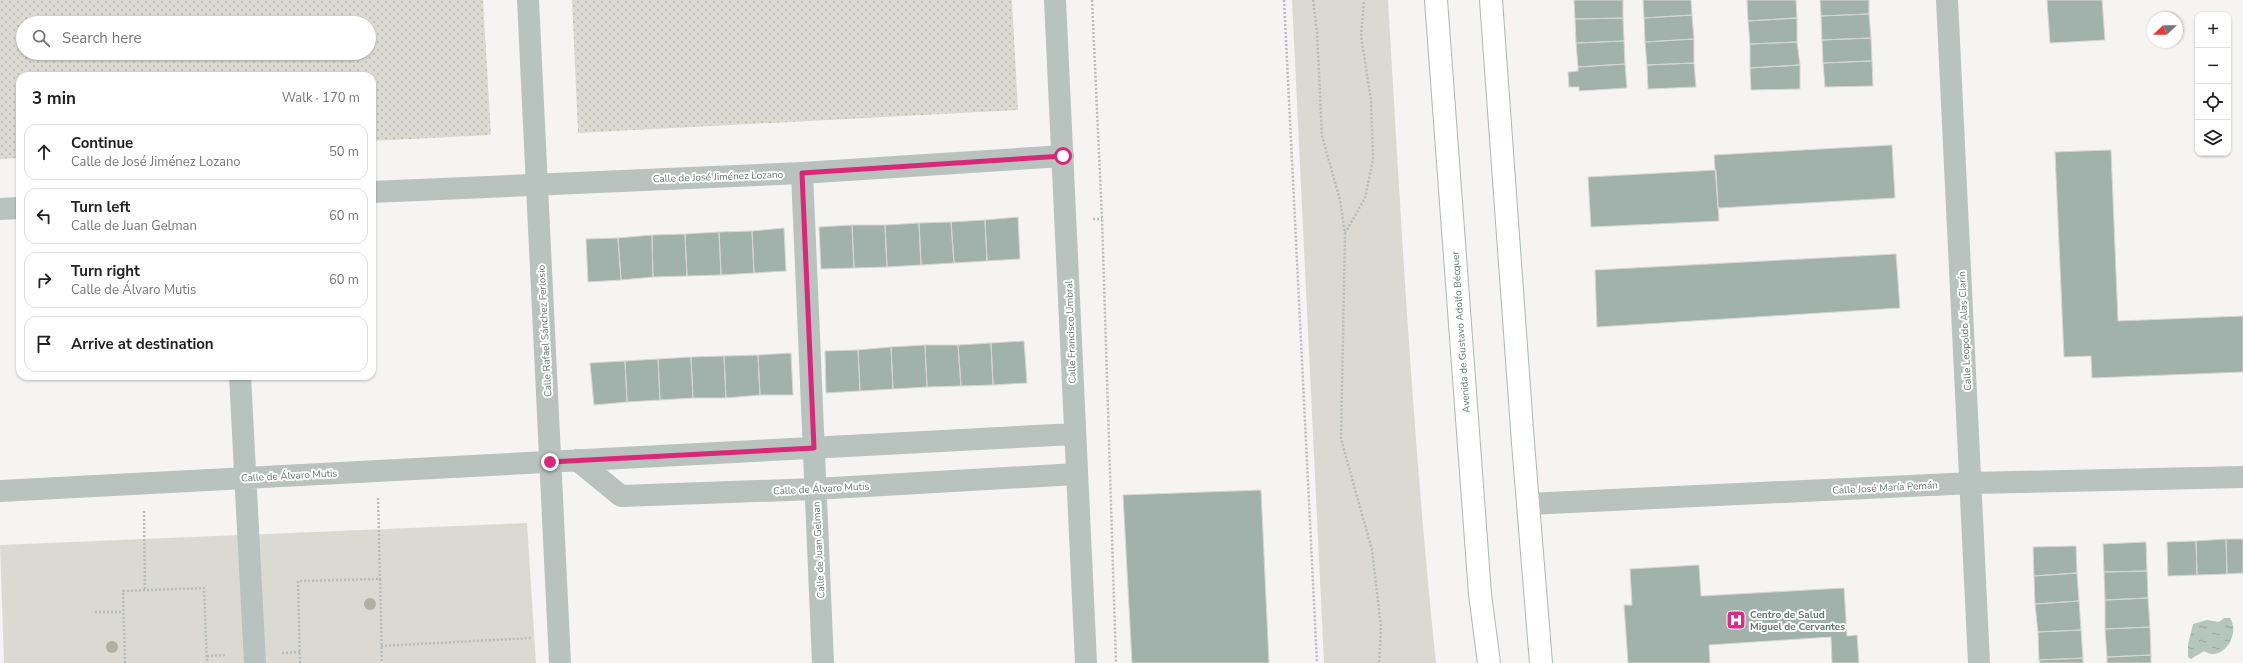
<!DOCTYPE html>
<html lang="en">
<head>
<meta charset="utf-8">
<style>
  :root { --surface:#fff; --page:#f2f2f2; --text:#222; --muted:#767676; --line:#e0e0e0 }
  body { margin:0; font-family:"Nunito Sans",sans-serif; background:var(--page); color:var(--text) }
  .controls { position:absolute; right:12px; top:12px; display:grid; overflow:hidden; border-radius:8px; box-shadow:0 1px 3px #0004 }
  .controls button { width:36px; height:36px; display:grid; place-items:center; padding:0; border:0; border-bottom:1px solid var(--line); background:var(--surface); color:var(--text); font:20px sans-serif }
  .compass { position:absolute; left:2147px; top:12px; width:36px; height:36px; border-radius:50%; background:var(--surface); box-shadow:0 1px 3px #0004; rotate:248deg }
  .stop { position:absolute; width:12px; height:12px; margin:-9px; border:3px solid #db2777; border-radius:50%; background:#fff }
  .stop.end { background:#db2777; border-color:#fff; box-shadow:0 1px 4px #0008 }
  .list { margin:0; padding:0; list-style:none }
  h2 { display:flex; justify-content:space-between; align-items:center; height:52px; margin:0; padding:0 16px; font-size:17px }
  h2 small { font-size:13px; font-weight:400; color:var(--muted) }
  .list li { display:grid; grid-template-columns:26px 1fr auto; gap:12px; align-items:center; box-sizing:border-box; height:56px; margin:0 8px 8px; padding:0 8px; border:1px solid var(--line); border-radius:12px }
  .list b { display:block; font-size:15px; white-space:nowrap }
  .list p { margin:0; font-size:13px; white-space:nowrap; color:var(--muted) }
  .list em { font-size:13px; font-style:normal; color:var(--muted) }
  .icon { flex:none; width:22px; height:22px; fill:none; stroke:currentColor; stroke-width:2; stroke-linecap:round; stroke-linejoin:round }
  .map { position:relative; flex:none; width:2243px; height:663px; overflow:hidden }
  .search { position:absolute; background:var(--surface); box-shadow:0 1px 3px #0004; left:16px; top:16px; width:360px; height:44px; display:flex; align-items:center; gap:10px; box-sizing:border-box; padding:0 14px; border-radius:22px; color:var(--muted); font-size:15px }
  .panel { position:absolute; background:var(--surface); box-shadow:0 1px 3px #0004; left:16px; top:72px; width:360px; height:308px; border-radius:12px }
  .map>svg:first-child { display:block }
</style>
</head>
<body>
<div class="map">
<svg width="2243" height="663" viewBox="0 0 2243 663">
  <defs>
    <pattern id="grass-dots" width="8" height="8" patternUnits="userSpaceOnUse"><rect width="8" height="8" fill="#dbdad2"/><path d="M2 2h.1M6 6h.1" fill="none" stroke="#b5b6af" stroke-width="1.8" stroke-linecap="round"/></pattern>
    <pattern id="water-ripples" width="26" height="14" patternUnits="userSpaceOnUse"><rect width="26" height="14" fill="#b4c6bd"/><path d="M2 4q2-2 4 0t4 0M15 11q2-2 4 0t4 0" fill="none" stroke="#96a69e"/></pattern>
  </defs>
  <rect width="100%" height="100%" fill="#f6f4f3"/>
  <path fill="url(#grass-dots)" fill-rule="evenodd" d="M 0,0 L 483,0 L 491,135 L 372,141 L 372,76 L 20,76 L 20,158 L 0,159 ZM 23,23 L 369,23 L 369,53 L 23,53 Z
    M 572,0 L 1012,0 L 1018,110 L 578,133 Z"/>
  <path fill="#dbdad2" d="M 1292,0 L 1388,0 C 1401,221 1413,443 1436,663 L 1324,663 Z
    M 527,523 L 536,663 L 4,663 L 0,545 Z"/>
  <path fill="url(#water-ripples)" d="M 2224,618 L 2230,618 C 2241,635 2222,663 2204,651 L 2191,659 L 2188,657 L 2188,645 L 2193,624 L 2207,620 L 2219,622 Z"/>
  <path fill="#a1b1ab" stroke="#d8d6d5" d="M 1574,0 L 1623,0 L 1623,18 L 1575,19 Z
    M 1643,0 L 1691,0 L 1692,15 L 1644,18 Z
    M 1747,0 L 1796,0 L 1797,18 L 1748,21 Z
    M 1820,0 L 1869,0 L 1869,14 L 1821,16 Z
    M 2047,0 L 2102,0 L 2105,40 L 2050,43 Z
    M 1869,14 L 1871,38 L 1822,40 L 1821,16 Z
    M 1692,15 L 1694,39 L 1645,42 L 1644,18 Z
    M 1623,18 L 1624,41 L 1576,43 L 1575,19 Z
    M 1797,18 L 1797,42 L 1750,44 L 1748,21 Z
    M 1871,38 L 1872,61 L 1823,63 L 1822,40 Z
    M 1694,39 L 1694,63 L 1647,65 L 1645,42 Z
    M 1624,41 L 1625,64 L 1578,67 L 1576,43 Z
    M 1797,42 L 1800,65 L 1750,68 L 1750,44 Z
    M 1872,61 L 1873,86 L 1825,87 L 1823,63 Z
    M 1694,63 L 1696,87 L 1648,89 L 1647,65 Z
    M 1625,64 L 1627,88 L 1579,91 L 1579,87 L 1569,87 L 1568,72 L 1578,71 L 1578,67 Z
    M 1800,65 L 1800,89 L 1751,90 L 1750,68 Z
    M 1892,145 L 1895,198 L 1718,208 L 1714,155 Z
    M 2111,150 L 2118,321 L 2243,316 L 2243,372 L 2092,378 L 2091,356 L 2064,357 L 2055,152 Z
    M 1716,170 L 1719,221 L 1591,227 L 1588,177 Z
    M 1018,217 L 1020,259 L 987,261 L 985,220 Z
    M 985,220 L 987,261 L 954,263 L 951,222 Z
    M 951,222 L 954,263 L 921,265 L 919,223 Z
    M 919,223 L 921,265 L 887,267 L 885,225 Z
    M 852,225 L 885,225 L 887,267 L 854,268 Z
    M 852,225 L 854,268 L 821,269 L 819,227 Z
    M 784,228 L 786,271 L 754,273 L 752,231 Z
    M 752,231 L 754,273 L 721,275 L 719,232 Z
    M 719,232 L 721,275 L 687,276 L 685,234 Z
    M 685,234 L 687,276 L 653,277 L 652,235 Z
    M 652,235 L 653,277 L 621,280 L 618,238 Z
    M 618,238 L 621,280 L 588,282 L 586,239 Z
    M 1896,254 L 1900,308 L 1597,327 L 1595,270 Z
    M 1024,341 L 1027,383 L 993,385 L 991,343 Z
    M 991,343 L 993,385 L 961,386 L 958,345 Z
    M 925,345 L 958,345 L 961,386 L 927,387 Z
    M 925,345 L 927,387 L 893,389 L 891,347 Z
    M 891,347 L 893,389 L 860,391 L 858,350 Z
    M 858,350 L 860,391 L 826,393 L 825,351 Z
    M 791,353 L 793,395 L 760,395 L 758,355 Z
    M 758,355 L 760,395 L 726,398 L 724,356 Z
    M 724,356 L 726,398 L 693,398 L 691,357 Z
    M 691,357 L 693,398 L 660,400 L 658,359 Z
    M 658,359 L 660,400 L 627,402 L 625,361 Z
    M 625,361 L 627,402 L 594,405 L 590,363 Z
    M 1261,490 L 1269,663 L 1132,663 L 1123,495 Z
    M 2226,539 L 2227,574 L 2197,575 L 2196,541 Z
    M 2226,539 L 2243,539 L 2243,573 L 2227,574 Z
    M 2196,541 L 2197,575 L 2168,576 L 2167,542 Z
    M 2146,542 L 2147,571 L 2104,572 L 2103,544 Z
    M 2076,546 L 2077,573 L 2034,576 L 2033,547 Z
    M 1699,565 L 1701,596 L 1844,588 L 1847,636 L 1857,635 L 1859,663 L 1832,663 L 1831,637 L 1709,645 L 1710,663 L 1628,663 L 1624,605 L 1632,605 L 1630,569 Z
    M 2147,571 L 2148,598 L 2105,600 L 2104,572 Z
    M 2077,573 L 2079,601 L 2035,604 L 2034,576 Z
    M 2148,598 L 2150,627 L 2105,629 L 2105,600 Z
    M 2079,601 L 2081,630 L 2038,632 L 2035,604 Z
    M 2150,627 L 2151,655 L 2107,657 L 2105,629 Z
    M 2081,630 L 2083,658 L 2039,660 L 2038,632 Z
    M 2151,655 L 2151,663 L 2107,663 L 2107,657 Z
    M 2083,658 L 2083,663 L 2040,663 L 2039,660 Z"/>
  <g fill="none" stroke-linecap="round" stroke-linejoin="round">
    <g stroke="#abb7b3" stroke-width="24">
      <path id="secondary" d="M 1436,0 L 1480,594 L 1489,663
        M 1491,0 L 1523,443 L 1541,663"/>
    </g>
    <path stroke="#b5bcba" stroke-width="2.5" stroke-dasharray="2 2" stroke-linecap="butt" d="M 1092,0 L 1102,219 L 1116,663
      M 1284,0 L 1317,663
      M 1313,0 L 1317,32 L 1322,136 L 1340,200 L 1345,234 L 1341,439 L 1372,550 L 1381,627 L 1379,663
      M 1093,219 L 1102,219
      M 1345,233 L 1365,198 L 1373,159 L 1371,100 L 1361,36 L 1364,0
      M 378,498 L 380,579
      M 144,511 L 145,591
      M 95,612 L 123,612
      M 381,646 L 531,638
      M 282,653 L 300,652
      M 207,656 L 227,655
      M 125,663 L 123,591 L 204,588 L 207,663
      M 300,663 L 298,581 L 380,579 L 382,663"/>
    <path stroke="#b8c2bf" stroke-width="22" d="M 528,0 L 560,663
      M 1055,0 L 1086,663
      M 1947,0 L 1979,663
      M 802,173 L 823,663
      M 372,192 L 802,173 L 1063,156
      M 0,209 L 20,208
      M 240,376 L 255,663
      M 577,460 L 621,496 L 815,489 L 1076,474
      M 0,491 L 1074,434
      M 1528,504 L 1972,483 L 2243,477"/>
    <use href="#secondary" stroke="#fff" stroke-width="22"/>
  </g>
  <g fill="#afafa2">
    <circle cx="370" cy="604" r="6"/>
    <circle cx="112" cy="647" r="6"/>
  </g>
  <g fill="none" stroke-linecap="round" stroke-linejoin="round">
    <path stroke="#db2777" stroke-width="5" d="M 550,462 L 814,448 L 802,173 L 1063,156"/>
  </g>
  <defs>
    <g id="hospital-square" transform="scale(1)"><rect x="-9" y="-9" width="18" height="18" rx="4" fill="#e3268c" stroke="#fff"/><path d="M-5-5h3v3.5h4V-5h3V5h-3V1.5h-4V5h-3Z" fill="#fff"/></g>
  </defs>
  <g fill-rule="evenodd">
    <use href="#hospital-square" x="1736" y="620"/>
  </g>
  <g text-anchor="middle" stroke-width="4" stroke-linejoin="round" paint-order="stroke">
    <g font-size="10" fill="#5d7870" stroke="#fff">
      <text transform="translate(718 176) rotate(-2)" y="4">Calle de José Jiménez Lozano</text>
      <text transform="translate(544 331) rotate(-93)" y="4">Calle Rafael Sánchez Ferlosio</text>
      <text transform="translate(1964 331) rotate(-93)" y="4">Calle Leopoldo Alas Clarín</text>
      <text transform="translate(1070 332) rotate(-92)" y="4">Calle Francisco Umbral</text>
      <text transform="translate(1460 332) rotate(-94)" y="4">Avenida de Gustavo Adolfo Bécquer</text>
      <text transform="translate(289 475) rotate(-3)" y="4">Calle de Álvaro Mutis</text>
      <text transform="translate(1885 487) rotate(-3)" y="4">Calle José María Pemán</text>
      <text transform="translate(821 488) rotate(-3)" y="4">Calle de Álvaro Mutis</text>
      <text transform="translate(818 550) rotate(-93)" y="4">Calle de Juan Gelman</text>
    </g>
    <g font-size="10" font-weight="bold" fill="#5d7870" stroke="#fff" text-anchor="start">
      <text x="1750" y="618">Centro de Salud<tspan x="1750" dy="12">Miguel de Cervantes</tspan></text>
    </g>
  </g>
</svg>
<div class="controls">
<button>+</button>
<button>−</button>
<button><svg class="icon" aria-label="locate" viewBox="0 0 24 24"><circle cx="12" cy="12" r="6"/><path d="M12 2v4M12 18v4M2 12h4M18 12h4"/></svg></button>
<button><svg class="icon" aria-label="layers" viewBox="0 0 24 24"><path d="M12 4l9 5-9 5-9-5zM3 14l9 5 9-5"/></svg></button>
</div>
<svg class="compass" viewBox="-18 -18 36 36"><path d="M0-13l5 13h-10z" fill="#e53935"/><path d="M0 13l5-13h-10z" fill="#767676"/></svg>
<div class="stop" style="left:1063px;top:156px"></div>
<div class="stop end" style="left:550px;top:462px"></div>
<div class="search"><svg class="icon" aria-label="search" viewBox="0 0 24 24"><circle cx="10" cy="10" r="6"/><path d="M15 15l6 6"/></svg>Search here</div>
<section class="panel">
<h2>3 min<small>Walk · 170 m</small></h2>
<ul class="list">
<li><svg class="icon" aria-label="ahead" viewBox="0 0 24 24"><path d="M12 20V5M6 11l6-6 6 6"/></svg><div><b>Continue</b><p>Calle de José Jiménez Lozano</p></div><em>50 m</em></li>
<li><svg class="icon" aria-label="left" viewBox="0 0 24 24"><path d="M17 20v-9H6M10 6l-5 5 5 5"/></svg><div><b>Turn left</b><p>Calle de Juan Gelman</p></div><em>60 m</em></li>
<li><svg class="icon" aria-label="right" viewBox="0 0 24 24"><path d="M7 20v-9h11M14 6l5 5-5 5"/></svg><div><b>Turn right</b><p>Calle de Álvaro Mutis</p></div><em>60 m</em></li>
<li><svg class="icon" aria-label="arrive" viewBox="0 0 24 24"><path d="M6 21V4h12l-3 4 3 4H6"/></svg><div><b>Arrive at destination</b></div></li>
</ul>
</section>
</div>
</body>
</html>
